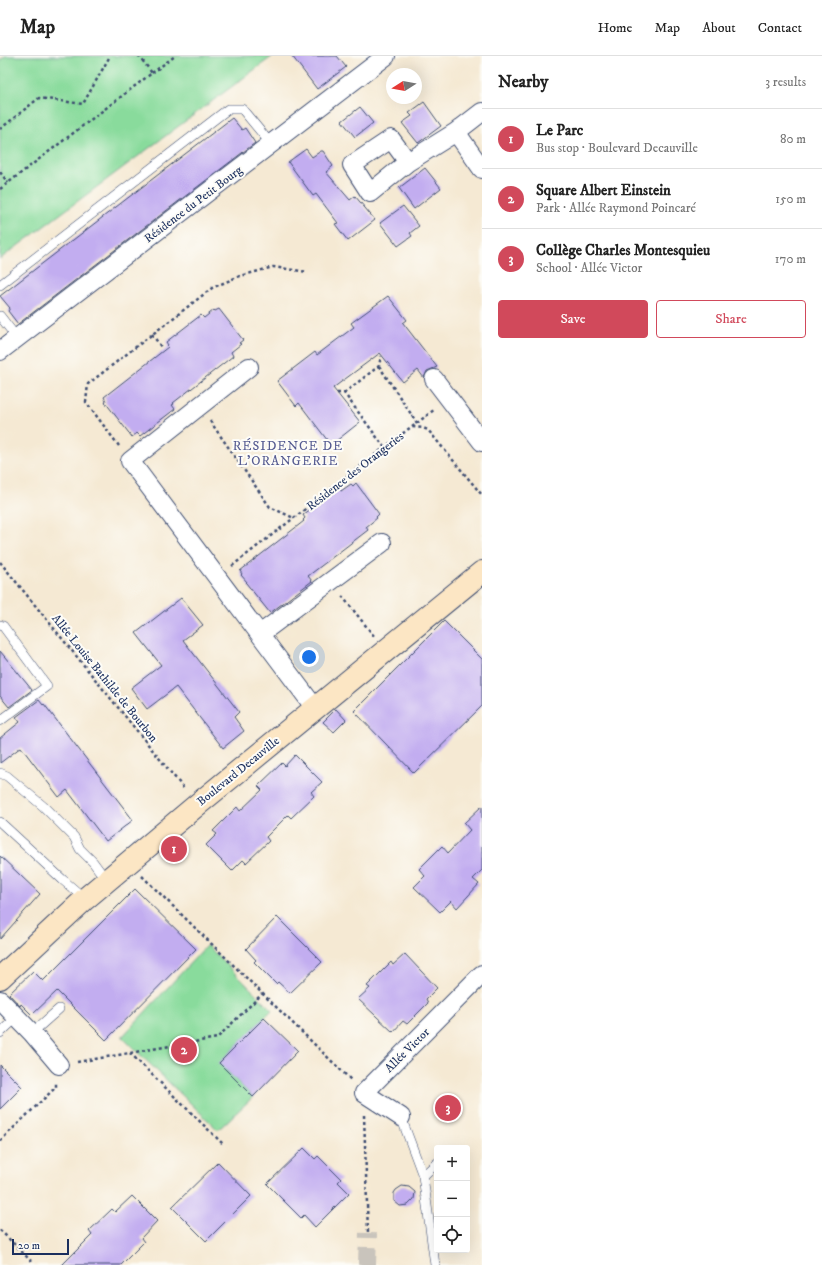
<!DOCTYPE html>
<html lang="en">
<head>
<meta charset="utf-8">
<style>
  :root { --surface:#fff; --page:#f2f2f2; --text:#222; --muted:#767676; --line:#e0e0e0; --accent:#d1495b }
  body { margin:0; font-family:"IM FELL DW Pica",serif; background:var(--page); color:var(--text) }
  .controls { position:absolute; right:12px; bottom:12px; display:grid; overflow:hidden; border-radius:4px; box-shadow:0 4px 16px #0002 }
  .controls button { width:36px; height:36px; display:grid; place-items:center; padding:0; border:0; border-bottom:1px solid var(--line); background:var(--surface); color:var(--text); font:20px sans-serif }
  .compass { position:absolute; left:386px; top:12px; width:36px; height:36px; border-radius:50%; background:var(--surface); box-shadow:0 4px 16px #0002; rotate:259deg }
  .scale { position:absolute; left:12px; bottom:10px; width:57px; box-sizing:border-box; padding-left:4px; border:2px solid #1b2f5e; border-top:0; font-size:11px; line-height:14px; white-space:nowrap; color:#1b2f5e; -webkit-text-stroke:3px #fdfcf7; paint-order:stroke }
  .you { position:absolute; left:309px; top:601px; width:14px; height:14px; margin:-10px; border:3px solid #fff; border-radius:50%; background:#1a73e8; box-shadow:0 0 0 6px #1a73e833 }
  .badge { display:grid; place-items:center; width:26px; height:26px; border-radius:50%; background:var(--accent); color:#fff; font-size:13px; font-weight:700 }
  .pin { position:absolute; translate:-50% -50%; border:2px solid #fff; box-shadow:0 1px 4px #0006 }
  .list { margin:0; padding:0; list-style:none }
  h2 { display:flex; justify-content:space-between; align-items:center; height:52px; margin:0; padding:0 16px; font-size:17px }
  h2 small { font-size:13px; font-weight:400; color:var(--muted) }
  .list li { display:grid; grid-template-columns:26px 1fr auto; gap:12px; align-items:center; box-sizing:border-box; height:60px; padding:0 16px; border-top:1px solid var(--line) }
  .list b { display:block; font-size:15px; white-space:nowrap }
  .list p { margin:0; font-size:13px; white-space:nowrap; color:var(--muted) }
  .list em { font-size:13px; font-style:normal; color:var(--muted) }
  .actions { display:flex; gap:8px; padding:12px 16px }
  .actions a { flex:1; padding:9px 0; border:1px solid var(--accent); border-radius:4px; text-align:center; font-size:14px; color:var(--accent) }
  .actions .main { background:var(--accent); color:#fff }
  .icon { flex:none; width:22px; height:22px; fill:none; stroke:currentColor; stroke-width:2; stroke-linecap:round; stroke-linejoin:round }
  .map { position:relative; flex:none; width:482px; height:1209px; overflow:hidden }
  header { display:flex; align-items:center; gap:24px; box-sizing:border-box; height:56px; padding:0 20px; background:var(--surface); border-bottom:1px solid var(--line) }
  header strong { font-size:19px }
  nav { display:flex; gap:22px; margin-inline-start:auto; font-size:14px }
  main { display:flex }
  aside { flex:1; background:var(--surface) }
  .map>svg:first-child { display:block }
</style>
</head>
<body>
<header>
<strong>Map</strong>
<nav><a>Home</a><a>Map</a><a>About</a><a>Contact</a></nav>
</header>
<main>
<div class="map">
<svg width="482" height="1209" viewBox="0 0 482 1209">
  <rect width="100%" height="100%" fill="#fdfcf7"/>
  <filter id="ink" filterUnits="userSpaceOnUse"><feTurbulence type="fractalNoise" baseFrequency=".025" numOctaves="2"/><feDisplacementMap in="SourceGraphic" scale="8" xChannelSelector="R" yChannelSelector="G"/><feConvolveMatrix kernelMatrix="1 2 1 2 8 2 1 2 1" color-interpolation-filters="sRGB"/></filter>
  <filter id="wash" filterUnits="userSpaceOnUse"><feTurbulence type="fractalNoise" baseFrequency=".012" numOctaves="4" result="noise"/><feDisplacementMap in="SourceGraphic" scale="16" xChannelSelector="R" yChannelSelector="G"/><feGaussianBlur stdDeviation="0.9" result="paint"/><feColorMatrix in="noise" values="0 0 0 0 0 0 0 0 0 0 0 0 0 0 0 0 0 1.4 0 .05"/><feComposite in="paint" operator="in"/></filter>
  <g filter="url(#wash)">
    <rect width="100%" height="100%" fill="#f5e9d3"/>
    <path fill="#89db9c" stroke="#52857d" d="M 6,0 L 273,0 L 0,203 L 0,4 Z
      M 207,889 L 272,954 L 219,1007 L 253,1041 L 218,1074 L 122,981 Z"/>
    <g id="blocks">
      <path fill="#c2adf0" d="M 292,0 L 337,0 L 346,11 L 317,33 Z
        M 424,46 L 441,70 L 418,87 L 402,67 L 412,60 L 409,57 Z
        M 360,51 L 373,67 L 355,81 L 342,65 Z
        M 232,62 L 242,74 L 245,72 L 255,87 L 18,268 L 8,255 L 10,252 L 0,240 Z
        M 306,93 L 312,101 L 321,95 L 323,95 L 333,110 L 326,116 L 350,144 L 355,140 L 375,164 L 348,185 L 335,168 L 338,167 L 316,138 L 313,140 L 288,106 Z
        M 425,112 L 441,132 L 414,153 L 399,132 Z
        M 403,150 L 419,170 L 410,177 L 412,180 L 398,190 L 380,167 Z
        M 388,240 L 407,264 L 403,267 L 437,311 L 427,315 L 424,322 L 418,314 L 403,326 L 380,297 L 333,332 L 360,366 L 331,389 L 299,347 L 296,350 L 277,325 L 315,296 L 317,299 L 354,271 L 351,267 Z
        M 219,253 L 243,284 L 239,287 L 241,288 L 231,296 L 233,300 L 173,347 L 174,348 L 172,349 L 175,353 L 140,380 L 137,377 L 132,381 L 105,346 L 106,345 L 104,341 L 168,291 L 167,290 L 168,289 L 166,286 L 201,259 L 204,262 L 214,254 L 215,255 Z
        M 356,427 L 379,458 L 376,461 L 377,462 L 366,471 L 368,474 L 308,520 L 312,525 L 270,557 L 246,527 L 247,526 L 241,519 L 242,518 L 240,515 L 304,465 L 303,464 L 305,462 L 303,459 L 338,432 L 341,435 L 351,428 L 353,430 Z
        M 181,542 L 203,569 L 183,584 L 239,656 L 234,661 L 244,675 L 223,692 L 176,631 L 147,653 L 131,632 L 161,609 L 136,577 Z
        M 444,565 L 482,603 L 482,650 L 414,717 L 354,655 Z
        M 0,595 L 32,634 L 9,651 L 0,640 Z
        M 39,644 L 43,649 L 44,648 L 133,764 L 106,785 L 67,734 L 59,741 L 21,691 L 0,707 L 0,682 L 20,666 L 16,661 Z
        M 336,653 L 346,664 L 334,676 L 323,666 Z
        M 295,699 L 322,726 L 311,736 L 314,740 L 291,762 L 288,759 L 266,781 L 269,785 L 246,807 L 243,804 L 232,815 L 206,789 L 217,778 L 213,775 L 237,751 L 240,755 L 262,734 L 258,730 L 282,707 L 285,710 Z
        M 482,750 L 482,814 L 473,823 L 479,828 L 457,852 L 451,845 L 440,856 L 414,831 L 425,820 L 419,813 L 442,790 L 448,797 L 470,774 L 464,767 Z
        M 0,800 L 40,838 L 0,883 Z
        M 135,833 L 196,893 L 106,984 L 57,935 L 32,959 L 21,948 L 20,950 L 9,938 L 33,915 L 43,925 Z
        M 277,861 L 322,906 L 290,937 L 278,926 L 276,928 L 254,906 L 256,904 L 246,893 Z
        M 405,898 L 437,932 L 426,943 L 428,947 L 407,968 L 403,965 L 393,976 L 358,943 L 370,932 L 367,930 L 391,906 L 393,909 Z
        M 264,962 L 298,995 L 253,1041 L 219,1007 Z
        M 0,1009 L 22,1031 L 0,1053 Z
        M 304,1092 L 315,1103 L 318,1100 L 341,1123 L 338,1126 L 349,1137 L 315,1171 L 304,1159 L 301,1162 L 267,1128 Z
        M 218,1106 L 251,1140 L 206,1185 L 172,1151 Z
        M 402,1130 L 409,1131 L 415,1136 L 414,1143 L 408,1149 L 400,1150 L 394,1145 L 394,1137 L 396,1134 Z
        M 132,1140 L 157,1165 L 141,1182 L 144,1186 L 121,1209 L 62,1209 L 92,1179 L 89,1175 L 112,1153 L 115,1156 Z"/>
    </g>
  </g>
  <g filter="url(#ink)">
    <use href="#blocks" fill-opacity="0" stroke="#3c4b70" stroke-width="1"/>
    <g fill="none" stroke-linecap="round" stroke-linejoin="round">
      <path stroke="#c9c4bc" stroke-width="18" stroke-dasharray="18 9" stroke-linecap="butt" d="M 367,1209 L 368,1177"/>
      <g stroke="#3c4b70" stroke-width="10">
        <path id="lane" d="M 0,229 L 228,53 L 242,53 L 271,88
          M 0,260 L 17,282
          M 0,569 L 3,570 L 47,630 L 0,665
          M 0,717 L 7,720 L 43,750 L 74,781 L 80,793 L 93,806 L 107,825
          M 0,766 L 63,824 L 85,843
          M 0,977 L 17,961
          M 32,977 L 59,953
          M 401,1061 L 423,1120 L 435,1209
          M 423,1120 L 437,1107"/>
      </g>
      <g stroke="#3c4b70" stroke-width="20">
        <path id="street" d="M 456,76 L 482,113
          M 408,106 L 391,83 L 352,109 L 370,137 L 408,106 L 456,76 L 482,56
          M 0,295 L 386,0
          M 249,311 L 130,405 L 315,652
          M 434,323 L 482,386
          M 260,578 L 382,487
          M 0,944 L 32,977 L 59,1009
          M 401,1061 L 364,1037 L 482,918"/>
      </g>
      <g stroke="#3c4b70" stroke-width="24">
        <path id="secondary" d="M 0,922 L 85,843 L 197,749 L 482,516"/>
      </g>
      <path stroke="#3c4b70" stroke-width="2.5" stroke-dasharray="3 3" stroke-linecap="butt" d="M 152,17 L 175,0
        M 0,73 L 39,42 L 83,48 L 110,0
        M 0,116 L 8,127
        M 0,133 L 152,17 L 139,0
        M 152,278 L 161,291
        M 379,310 L 417,367
        M 337,337 L 344,337 L 385,392
        M 344,337 L 379,310 L 381,300
        M 210,365 L 270,451 L 294,462
        M 412,371 L 435,353
        M 119,390 L 86,346 L 88,328 L 212,232 L 237,221 L 273,211 L 308,216
        M 0,506 L 185,734
        M 232,510 L 411,371 L 423,372 L 428,374 L 482,439
        M 342,540 L 374,580
        M 142,820 L 352,1025
        M 130,997 L 224,1089
        M 77,1006 L 217,982 L 262,938
        M 364,1059 L 368,1177
        M 0,1085 L 56,1031 L 56,1027
        M 0,1174 L 31,1205"/>
      <use href="#lane" stroke="#fff" stroke-width="9"/>
      <use href="#street" stroke="#fff" stroke-width="18"/>
      <use href="#secondary" stroke="#fce6c4" stroke-width="22"/>
    </g>
  </g>
  <g text-anchor="middle" stroke-width="4" stroke-linejoin="round" paint-order="stroke">
    <g font-size="12" fill="#1b2f5e" stroke="#fdfcf7">
      <text transform="translate(193 148) rotate(-37)" y="4">Résidence du Petit Bourg</text>
      <text transform="translate(355 415) rotate(-38)" y="4">Résidence des Orangeries</text>
      <text transform="translate(105 622) rotate(51)" y="4">Allée Louise Bathilde de Bourbon</text>
      <text transform="translate(238 715) rotate(-39)" y="4">Boulevard Decauville</text>
      <text transform="translate(407 994) rotate(-45)" y="4">Allée Victor</text>
    </g>
    <g font-size="13" letter-spacing="1" fill="#555b91" stroke="#fdfcf7">
      <text x="288" y="394">RÉSIDENCE DE<tspan x="288" dy="15">L'ORANGERIE</tspan></text>
    </g>
  </g>
</svg>
<div class="controls">
<button>+</button>
<button>−</button>
<button><svg class="icon" aria-label="locate" viewBox="0 0 24 24"><circle cx="12" cy="12" r="6"/><path d="M12 2v4M12 18v4M2 12h4M18 12h4"/></svg></button>
</div>
<svg class="compass" viewBox="-18 -18 36 36"><path d="M0-13l5 13h-10z" fill="#e53935"/><path d="M0 13l5-13h-10z" fill="#767676"/></svg>
<div class="scale">20 m</div>
<div class="you"></div>
<div class="pin badge" style="left:174px;top:793px">1</div>
<div class="pin badge" style="left:184px;top:994px">2</div>
<div class="pin badge" style="left:448px;top:1052px">3</div>
</div>
<aside>
<h2>Nearby<small>3 results</small></h2>
<ul class="list">
<li><span class="badge">1</span><div><b>Le Parc</b><p>Bus stop · Boulevard Decauville</p></div><em>80 m</em></li>
<li><span class="badge">2</span><div><b>Square Albert Einstein</b><p>Park · Allée Raymond Poincaré</p></div><em>150 m</em></li>
<li><span class="badge">3</span><div><b>Collège Charles Montesquieu</b><p>School · Allée Victor</p></div><em>170 m</em></li>
</ul>
<div class="actions"><a class="main">Save</a><a>Share</a></div>
</aside>
</main>
</body>
</html>
